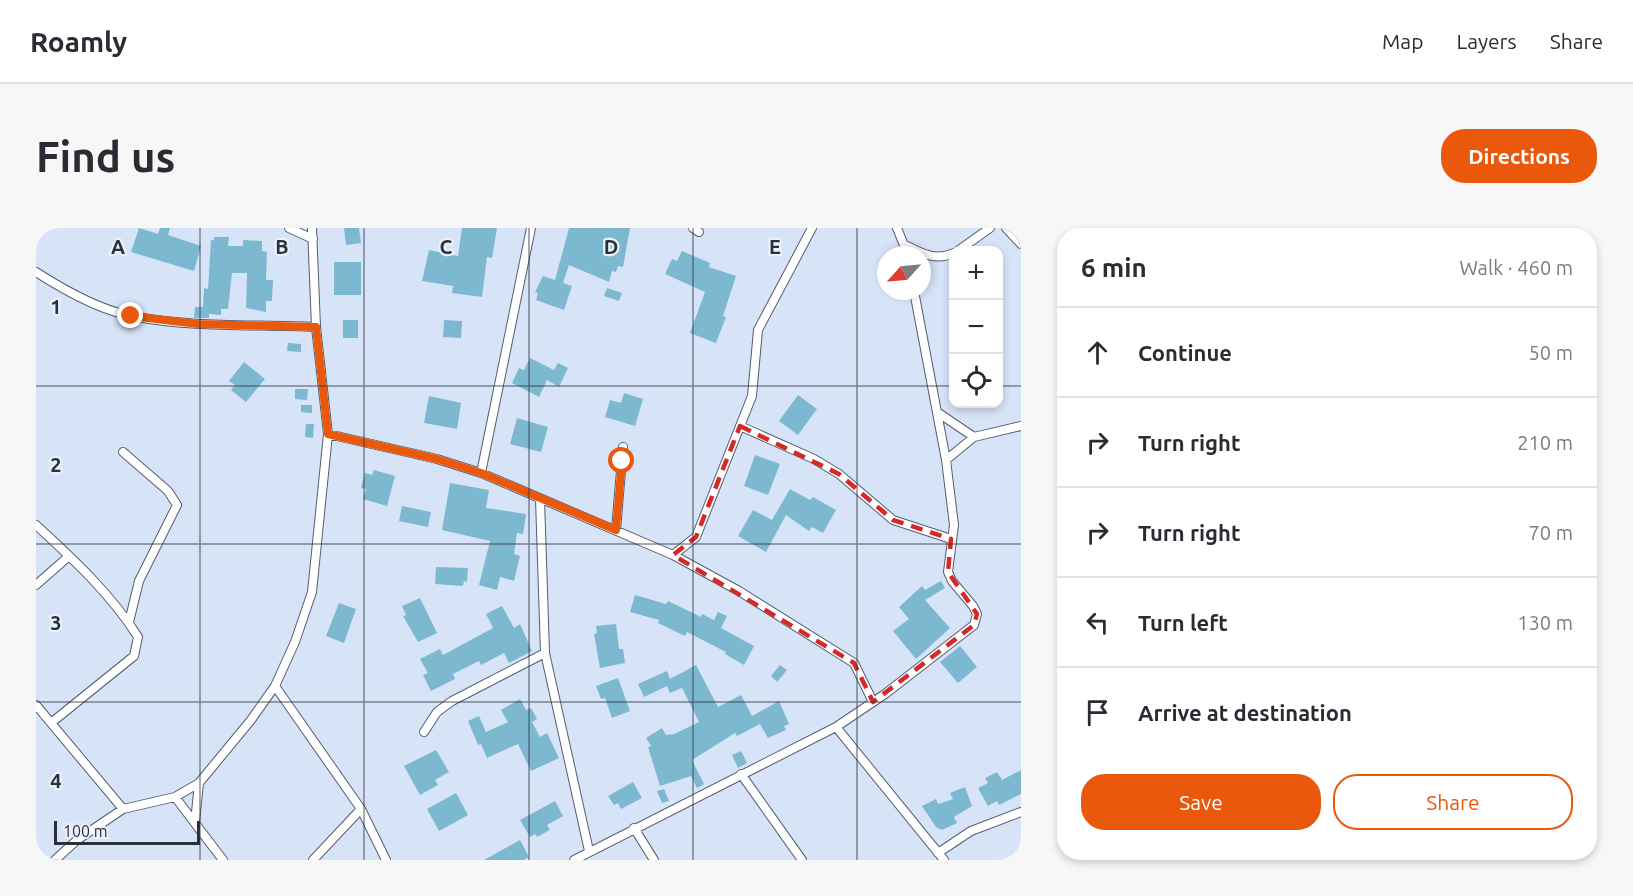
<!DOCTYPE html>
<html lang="en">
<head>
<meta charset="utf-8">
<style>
  :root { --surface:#fff; --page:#f7f7f7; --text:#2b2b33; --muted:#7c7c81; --line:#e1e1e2; --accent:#ea580c }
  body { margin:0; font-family:Ubuntu,sans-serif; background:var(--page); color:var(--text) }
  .controls { position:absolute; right:18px; top:18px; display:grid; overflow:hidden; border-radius:12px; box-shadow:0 3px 9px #0003 }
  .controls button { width:54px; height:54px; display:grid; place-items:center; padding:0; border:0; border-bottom:2px solid var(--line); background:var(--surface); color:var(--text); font:30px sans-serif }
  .compass { position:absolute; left:841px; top:18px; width:54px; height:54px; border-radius:50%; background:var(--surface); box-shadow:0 3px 9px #0003; rotate:243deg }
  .scale { position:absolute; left:18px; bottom:15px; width:146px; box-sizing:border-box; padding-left:6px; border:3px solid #2c3038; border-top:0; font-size:16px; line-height:21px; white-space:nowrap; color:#2c3038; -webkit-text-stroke:4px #e9f1fd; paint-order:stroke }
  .stop { position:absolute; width:18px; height:18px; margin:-14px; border:4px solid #ea580c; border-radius:50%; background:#fff }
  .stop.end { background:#ea580c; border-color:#fff; box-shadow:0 2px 6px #0008 }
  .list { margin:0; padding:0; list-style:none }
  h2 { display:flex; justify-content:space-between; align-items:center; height:78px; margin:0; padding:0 24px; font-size:26px }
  h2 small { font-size:20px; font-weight:400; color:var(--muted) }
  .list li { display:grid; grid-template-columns:39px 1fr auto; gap:18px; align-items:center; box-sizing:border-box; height:90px; padding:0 24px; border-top:2px solid var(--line) }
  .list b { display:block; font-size:22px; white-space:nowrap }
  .list em { font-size:20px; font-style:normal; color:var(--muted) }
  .actions { display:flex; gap:12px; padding:18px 24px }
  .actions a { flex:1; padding:14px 0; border:2px solid var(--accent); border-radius:24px; text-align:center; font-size:21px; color:var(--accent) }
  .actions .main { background:var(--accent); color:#fff }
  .icon { flex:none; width:33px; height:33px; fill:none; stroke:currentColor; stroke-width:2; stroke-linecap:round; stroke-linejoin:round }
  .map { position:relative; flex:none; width:985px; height:632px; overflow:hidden; border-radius:24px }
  header { display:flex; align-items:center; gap:36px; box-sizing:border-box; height:84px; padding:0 30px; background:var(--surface); border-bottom:2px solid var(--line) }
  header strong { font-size:28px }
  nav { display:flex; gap:33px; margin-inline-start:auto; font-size:21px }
  .intro { display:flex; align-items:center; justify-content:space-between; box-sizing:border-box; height:144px; padding:0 36px }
  h1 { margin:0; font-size:42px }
  .button { padding:15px 27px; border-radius:24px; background:var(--accent); color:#fff; font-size:21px; font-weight:700 }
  main { display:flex; gap:36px; padding:0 36px }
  aside { flex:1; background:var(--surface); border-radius:24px; box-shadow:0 3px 9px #0003 }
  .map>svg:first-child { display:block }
</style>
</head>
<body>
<header>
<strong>Roamly</strong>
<nav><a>Map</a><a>Layers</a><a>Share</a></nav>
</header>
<div class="intro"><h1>Find us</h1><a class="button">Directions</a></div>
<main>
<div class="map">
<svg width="985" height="632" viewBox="0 0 985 632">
  <rect width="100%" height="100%" fill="#d7e4f8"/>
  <path fill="#7cb9d1" d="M 103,0 L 122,6 L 124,0 L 134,0 L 132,7 L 165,18 L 158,43 L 95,24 Z
    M 308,0 L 323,0 L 325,15 L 310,17 Z
    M 426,0 L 461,0 L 456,30 L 451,29 L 446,69 L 416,65 L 417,58 L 386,53 L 393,22 L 422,28 Z
    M 533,0 L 594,0 L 587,39 L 582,38 L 580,44 L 576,43 L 573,54 L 533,37 L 527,55 L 536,58 L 528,82 L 500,72 L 502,65 L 499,64 L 507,48 L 519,52 Z
    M 178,9 L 193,9 L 192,18 L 207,18 L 207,12 L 226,13 L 226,23 L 231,24 L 230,52 L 237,52 L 236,73 L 230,73 L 230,84 L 210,80 L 211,45 L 196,45 L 192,81 L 185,81 L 185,87 L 173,86 L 173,90 L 158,90 L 159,79 L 167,79 L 168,60 L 172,61 L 175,12 L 178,12 Z
    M 646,23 L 674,35 L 673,39 L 700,48 L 687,88 L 690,89 L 680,115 L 654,105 L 669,64 L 629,46 L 636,31 L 641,33 Z
    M 298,34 L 325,34 L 325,67 L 298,67 Z
    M 571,60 L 586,65 L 583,73 L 568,68 Z
    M 307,92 L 322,92 L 322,110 L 307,110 Z
    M 408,92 L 426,93 L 425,110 L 407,109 Z
    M 252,115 L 265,116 L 265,124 L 251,123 Z
    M 494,130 L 518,142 L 522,135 L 532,140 L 523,159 L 511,152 L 503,169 L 476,155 L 483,140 L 488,142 Z
    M 208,134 L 229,151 L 210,174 L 195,162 L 199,157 L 193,153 Z
    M 259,161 L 272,161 L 271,172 L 259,171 Z
    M 588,165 L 607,171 L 599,198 L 569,189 L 574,172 L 585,175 Z
    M 762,167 L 781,181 L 762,207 L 743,193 Z
    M 393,168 L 425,175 L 421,201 L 388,195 Z
    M 265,177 L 276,177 L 276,185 L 265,184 Z
    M 481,190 L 512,199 L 505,224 L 474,216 Z
    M 270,196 L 278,196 L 277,210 L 269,209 Z
    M 719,227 L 744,236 L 732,267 L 708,258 Z
    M 338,242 L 359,248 L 351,278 L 327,271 L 330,261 L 325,260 L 329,245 L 336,247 Z
    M 414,255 L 453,262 L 450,280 L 490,286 L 487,306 L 481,305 L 478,326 L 484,328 L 478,353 L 464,349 L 461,362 L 443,357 L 454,313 L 406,302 Z
    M 754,261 L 774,272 L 777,269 L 800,282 L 787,305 L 776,299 L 773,303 L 750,287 L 730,324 L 702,308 L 717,282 L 736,292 Z
    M 366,278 L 395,284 L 392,299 L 363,293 Z
    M 400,339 L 432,340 L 431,354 L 428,353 L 427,358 L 399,356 Z
    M 905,353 L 909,360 L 889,372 L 914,400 L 880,431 L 857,403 L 873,391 L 863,379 L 886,358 L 889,362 Z
    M 599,367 L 630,376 L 632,373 L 665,389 L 666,386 L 678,392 L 682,384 L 691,388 L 685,400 L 718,418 L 708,437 L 689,426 L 690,424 L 651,404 L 649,408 L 622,395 L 623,392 L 594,384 Z
    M 384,370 L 401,405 L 382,414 L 367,388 L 370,387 L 366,378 Z
    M 303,375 L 320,381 L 308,415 L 290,408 Z
    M 466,378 L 478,400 L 484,396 L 496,423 L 473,435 L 468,425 L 445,437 L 443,433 L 417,446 L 419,451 L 395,463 L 387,447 L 392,445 L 384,431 L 404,421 L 407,427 L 457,400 L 450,386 Z
    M 580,396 L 583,421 L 587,421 L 589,435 L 564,440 L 558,406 L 561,405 L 560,398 Z
    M 924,418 L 941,439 L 922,455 L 904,434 Z
    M 660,437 L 682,479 L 705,467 L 716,488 L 743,473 L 753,496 L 748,498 L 750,502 L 732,510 L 724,496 L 701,508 L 699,505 L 656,532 L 668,556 L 661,560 L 655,548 L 624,558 L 612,519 L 615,518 L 610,510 L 626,500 L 630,507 L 638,506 L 663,494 L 646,460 L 634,465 L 631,458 L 608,469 L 602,456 L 631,443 L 634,451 Z
    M 744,437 L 751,442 L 741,454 L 735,448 Z
    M 582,450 L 594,483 L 576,490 L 569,470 L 565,471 L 560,458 Z
    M 484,471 L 490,482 L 495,480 L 501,491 L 496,494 L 504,509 L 511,505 L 523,530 L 495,543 L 482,516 L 451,530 L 445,516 L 442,517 L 432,493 L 443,488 L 450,504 L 472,494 L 465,482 Z
    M 400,522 L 413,544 L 399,552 L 402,557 L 384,567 L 368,538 Z
    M 705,523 L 711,535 L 702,540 L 696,527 Z
    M 985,542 L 985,566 L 963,577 L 961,573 L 952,578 L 942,560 L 952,555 L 949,550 L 961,544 L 966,552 Z
    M 597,554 L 606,570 L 585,581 L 582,575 L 578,577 L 572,568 Z
    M 929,559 L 936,578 L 918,589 L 921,595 L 906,602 L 900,599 L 886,578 L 900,571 L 902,576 L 917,571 L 914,565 Z
    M 628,561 L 633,573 L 626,575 L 621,563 Z
    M 420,565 L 432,587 L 403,603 L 391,581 Z
    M 519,573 L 527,588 L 511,597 L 514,602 L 501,609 L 499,606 L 494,609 L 484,592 Z
    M 484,612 L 493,629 L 488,632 L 448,632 Z"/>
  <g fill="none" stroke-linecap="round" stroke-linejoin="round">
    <g stroke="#535e6f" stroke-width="10">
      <path id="minor" d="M 253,0 L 277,11
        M 657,0 L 663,4
        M 861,0 L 872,27
        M 970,0 L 985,16
        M 871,18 C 887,26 900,33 918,25
        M 923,22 L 954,0
        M 0,44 C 28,62 63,82 96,88 C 156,100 219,96 280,99
        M 901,184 L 938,209
        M 704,198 L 778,231 L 803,246 L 857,292 L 915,311
        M 292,206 L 401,231 L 445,245 L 637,327 L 703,363 L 818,435 L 837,474
        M 87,224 L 132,263 L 141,277 L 103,353 L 93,394
        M 910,232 L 938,209 L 985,198
        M 445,245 L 495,0
        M 504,271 L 509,425 L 553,623
        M 0,297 C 36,330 76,367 102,409 L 98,428 L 15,495
        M 580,302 L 587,219
        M 637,327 L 660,309 L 716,168 L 722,102 L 776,0
        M 0,357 L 33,328
        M 239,458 L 325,581
        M 0,477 L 87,581
        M 800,499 L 908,632
        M 388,504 L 401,484 L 416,473 L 509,425
        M 705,546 L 766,632
        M 139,569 L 187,632
        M 159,594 L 163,555 L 215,492 L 239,458 L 259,414 L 276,364 L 292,206 L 280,99 L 276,0
        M 598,600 L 618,632
        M 902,625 L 935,603 L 985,584
        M 19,632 L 41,612 L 87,581 L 139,569 L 163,555
        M 277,632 L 325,581 L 350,632
        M 538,632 L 800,499 L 849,466 L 938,397 L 941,386 L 937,378 L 916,353 L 912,344 L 918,297 L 910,232 L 878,63"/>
    </g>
    <use href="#minor" stroke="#fff" stroke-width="8"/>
  </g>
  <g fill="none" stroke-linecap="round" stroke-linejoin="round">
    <path stroke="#ea580c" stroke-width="8" d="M 95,88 L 162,96 L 280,99 L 292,206 L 401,231 L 445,245 L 580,302 L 586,233"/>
  </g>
  <path fill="none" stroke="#d62828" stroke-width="4.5" stroke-dasharray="12 8" stroke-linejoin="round" d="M 704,198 L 803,246 L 857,292 L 915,311 L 912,344 L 941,386 L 938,397 L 837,474 L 818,435 L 637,327 L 660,309 Z"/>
  <path fill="none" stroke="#2c3038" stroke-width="1.5" stroke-opacity="0.55" d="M 164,0 L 164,632M 328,0 L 328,632M 493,0 L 493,632M 657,0 L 657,632M 821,0 L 821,632M 0,158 L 918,158M 963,158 L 985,158M 0,316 L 985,316M 0,474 L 985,474"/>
  <g font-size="20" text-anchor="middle" font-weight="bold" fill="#2c3038" stroke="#e9f1fd" stroke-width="4.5" stroke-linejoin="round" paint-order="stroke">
    <text x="82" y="26">A</text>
    <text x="246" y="26">B</text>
    <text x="410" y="26">C</text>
    <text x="575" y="26">D</text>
    <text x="739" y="26">E</text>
    <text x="20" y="86">1</text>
    <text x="20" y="244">2</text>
    <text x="20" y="402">3</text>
    <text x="20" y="560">4</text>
  </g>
</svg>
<div class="controls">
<button>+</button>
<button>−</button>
<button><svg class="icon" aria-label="locate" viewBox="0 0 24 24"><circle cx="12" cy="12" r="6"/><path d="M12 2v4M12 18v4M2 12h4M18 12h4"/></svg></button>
</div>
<svg class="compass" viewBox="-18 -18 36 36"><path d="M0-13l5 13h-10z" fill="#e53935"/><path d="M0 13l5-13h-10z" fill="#7c7c81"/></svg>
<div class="scale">100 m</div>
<div class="stop" style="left:586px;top:233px"></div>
<div class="stop end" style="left:95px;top:88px"></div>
</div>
<aside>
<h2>6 min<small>Walk · 460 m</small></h2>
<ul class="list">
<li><svg class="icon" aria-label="ahead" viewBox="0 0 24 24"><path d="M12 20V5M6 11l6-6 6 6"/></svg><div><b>Continue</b></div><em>50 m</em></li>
<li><svg class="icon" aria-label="right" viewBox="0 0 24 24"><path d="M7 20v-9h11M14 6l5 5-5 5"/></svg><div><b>Turn right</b></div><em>210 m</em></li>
<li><svg class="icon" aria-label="right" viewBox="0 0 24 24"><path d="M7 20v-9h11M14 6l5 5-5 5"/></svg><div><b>Turn right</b></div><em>70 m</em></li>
<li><svg class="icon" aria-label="left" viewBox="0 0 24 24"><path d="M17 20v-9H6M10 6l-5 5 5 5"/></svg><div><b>Turn left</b></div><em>130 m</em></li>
<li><svg class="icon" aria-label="arrive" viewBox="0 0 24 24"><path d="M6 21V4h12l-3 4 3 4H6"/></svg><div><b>Arrive at destination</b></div></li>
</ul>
<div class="actions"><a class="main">Save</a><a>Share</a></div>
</aside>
</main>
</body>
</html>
